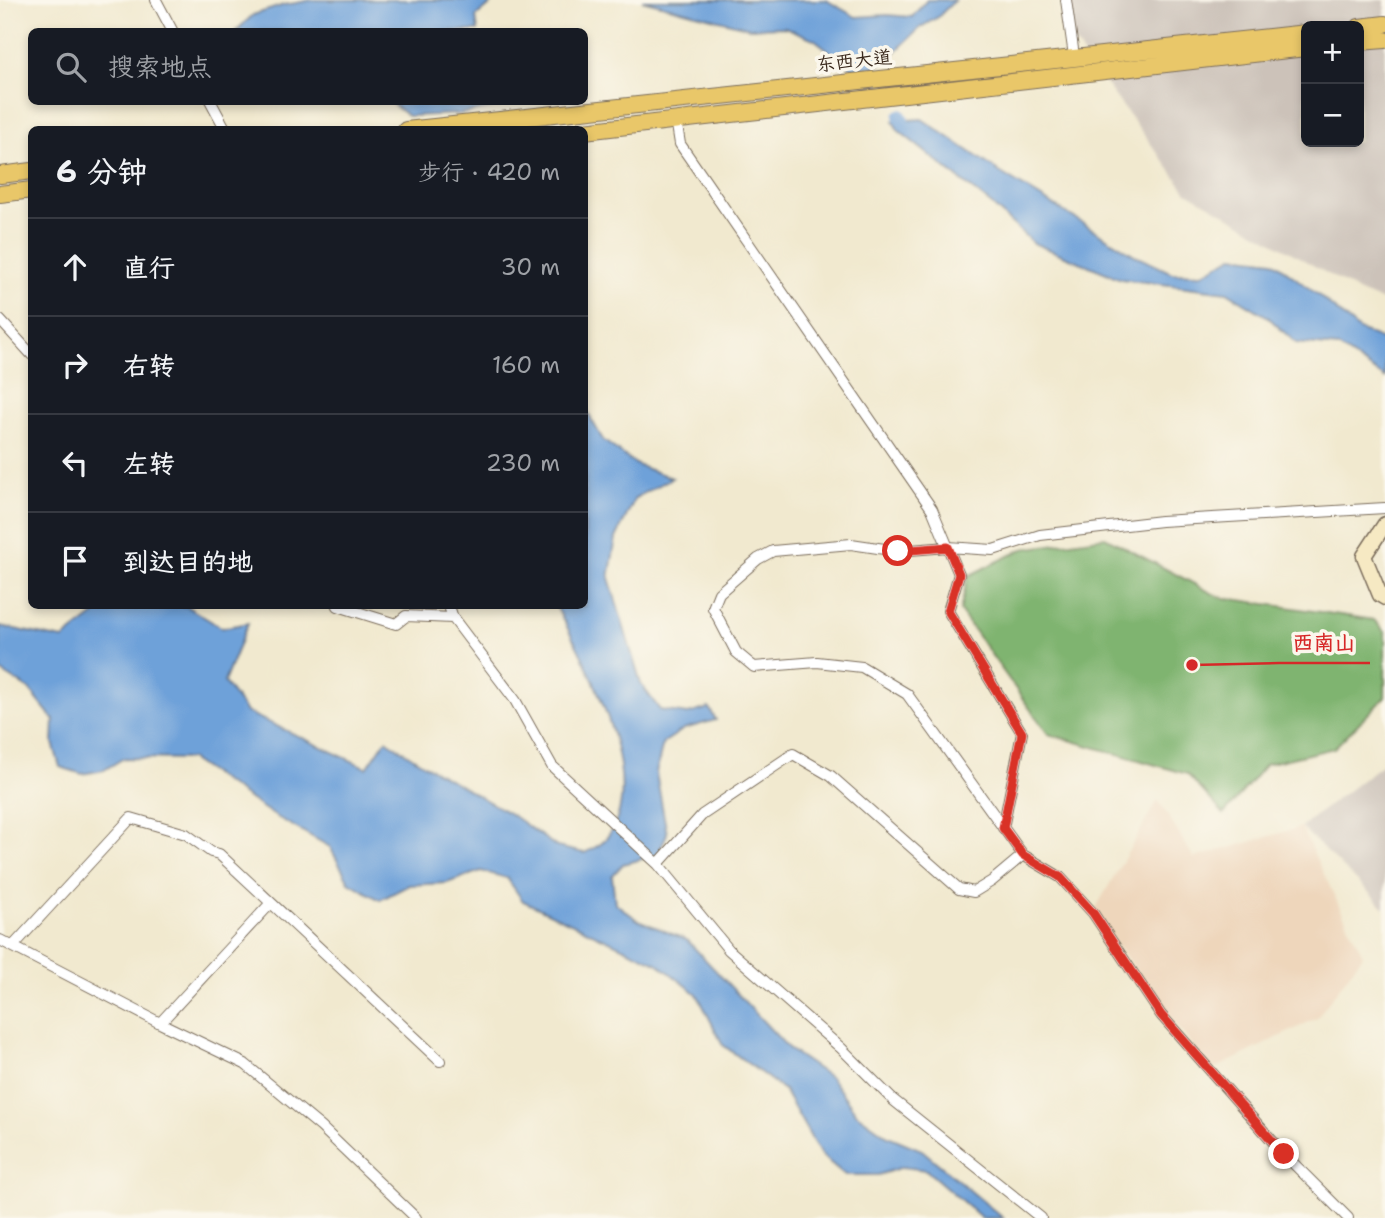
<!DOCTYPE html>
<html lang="zh">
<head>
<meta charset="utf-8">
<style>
  :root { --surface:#171b24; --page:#242831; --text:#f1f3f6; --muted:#9ea1a6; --line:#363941 }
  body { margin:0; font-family:"Shantell Sans","LXGW WenKai TC",sans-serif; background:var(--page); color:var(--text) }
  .controls { position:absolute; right:21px; top:21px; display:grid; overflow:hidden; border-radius:10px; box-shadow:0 4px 10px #0003 }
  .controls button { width:63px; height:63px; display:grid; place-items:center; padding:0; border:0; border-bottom:2px solid var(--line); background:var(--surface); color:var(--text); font:35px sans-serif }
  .stop { position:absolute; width:21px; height:21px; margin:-16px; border:5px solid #d93025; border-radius:50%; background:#fff }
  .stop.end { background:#d93025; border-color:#fff; box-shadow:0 2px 7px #0008 }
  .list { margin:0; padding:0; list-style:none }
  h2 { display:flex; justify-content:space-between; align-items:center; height:91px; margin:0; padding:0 28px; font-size:30px }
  h2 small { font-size:23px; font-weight:400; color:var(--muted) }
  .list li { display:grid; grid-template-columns:46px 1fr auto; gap:21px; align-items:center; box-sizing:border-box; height:98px; padding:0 28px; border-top:2px solid var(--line) }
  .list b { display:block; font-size:26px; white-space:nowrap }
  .list em { font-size:23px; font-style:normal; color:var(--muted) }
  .icon { flex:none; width:38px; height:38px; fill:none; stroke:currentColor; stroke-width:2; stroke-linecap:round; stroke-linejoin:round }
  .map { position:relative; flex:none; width:1385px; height:1218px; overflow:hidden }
  .search { position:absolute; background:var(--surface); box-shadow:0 4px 10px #0003; left:28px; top:28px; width:560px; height:77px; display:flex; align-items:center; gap:18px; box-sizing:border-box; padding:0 24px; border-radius:10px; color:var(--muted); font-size:26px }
  .panel { position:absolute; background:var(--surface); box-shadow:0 4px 10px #0003; left:28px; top:126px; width:560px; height:483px; border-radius:10px }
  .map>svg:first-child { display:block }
</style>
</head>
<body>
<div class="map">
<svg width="1385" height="1218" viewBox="0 0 1385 1218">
  <rect width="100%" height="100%" fill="#fbf7ec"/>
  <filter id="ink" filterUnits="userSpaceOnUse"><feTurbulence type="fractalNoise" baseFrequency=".0143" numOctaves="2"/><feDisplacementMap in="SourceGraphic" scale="14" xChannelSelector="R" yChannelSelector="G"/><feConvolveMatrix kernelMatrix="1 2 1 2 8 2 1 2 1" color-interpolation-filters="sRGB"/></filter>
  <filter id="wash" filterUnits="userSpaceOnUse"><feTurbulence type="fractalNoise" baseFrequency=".00686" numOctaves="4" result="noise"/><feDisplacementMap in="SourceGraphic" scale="28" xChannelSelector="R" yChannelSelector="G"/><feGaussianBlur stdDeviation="1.57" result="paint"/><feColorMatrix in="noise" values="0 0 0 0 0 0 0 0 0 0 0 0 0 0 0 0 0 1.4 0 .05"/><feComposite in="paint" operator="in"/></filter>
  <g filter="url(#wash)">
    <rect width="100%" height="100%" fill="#f1e9cf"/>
    <path fill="#eed6bb" d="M 1158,800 L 1194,858 L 1301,827 L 1363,955 L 1317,1018 L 1211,1071 L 1093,913 Z"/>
    <path fill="#ccc2b9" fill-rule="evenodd" d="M 1066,0 L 1385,0 L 1385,302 L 1359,292 L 1187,192 L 1072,39 ZM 1306,26 L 1359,26 L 1359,142 L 1306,142 Z
      M 1385,762 L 1385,908 L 1301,827 Z"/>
    <path fill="#7fb470" stroke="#5d6f47" stroke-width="2" d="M 1105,537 L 1219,597 L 1374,620 L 1385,632 L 1385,697 L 1334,748 L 1266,764 L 1224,814 L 1187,774 L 1048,734 L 960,611 L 968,576 L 1023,549 Z"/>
    <path fill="#6ea1d9" stroke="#54667c" stroke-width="2" d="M 313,0 L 496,0 L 476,17 L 478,31 L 236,31 L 253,15 L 284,5 Z
      M 642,0 L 826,0 L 856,17 L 887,15 L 912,17 L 927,0 L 955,0 L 938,17 L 921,27 L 893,54 L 875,67 L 853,69 L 814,39 L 785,27 L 750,28 Z
      M 390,102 L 500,102 L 501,105 L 499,107 L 460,114 L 408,116 Z
      M 922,119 L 1001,173 L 1138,257 L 1172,273 L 1202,274 L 1233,256 L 1273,261 L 1318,295 L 1359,330 L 1385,341 L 1385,378 L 1338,347 L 1296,343 L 1268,317 L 1227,292 L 1121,279 L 1033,243 L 992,205 L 898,130 L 893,121 Z
      M 585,408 L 603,440 L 637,465 L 672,478 L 635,498 L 616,538 L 609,578 L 641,684 L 660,710 L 688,714 L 709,708 L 716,720 L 684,729 L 663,743 L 656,773 L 667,834 L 658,855 L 623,864 L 612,876 L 615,903 L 638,920 L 687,940 L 790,1050 L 831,1078 L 857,1114 L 888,1136 L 922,1150 L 1003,1218 L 982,1218 L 926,1170 L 903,1167 L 878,1175 L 845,1175 L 821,1155 L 784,1090 L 723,1045 L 697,994 L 657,963 L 523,901 L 507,878 L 481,871 L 447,883 L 409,885 L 380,900 L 349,882 L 330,847 L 275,816 L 190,759 L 124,758 L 104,770 L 82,774 L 60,767 L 53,743 L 54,720 L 29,689 L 0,671 L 0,626 L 63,639 L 106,606 L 186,606 L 222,628 L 248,623 L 224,682 L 246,712 L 367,768 L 386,740 L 423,764 L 512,815 L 557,847 L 584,853 C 590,850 598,847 603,842 C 655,786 585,661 556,606 L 584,606 Z"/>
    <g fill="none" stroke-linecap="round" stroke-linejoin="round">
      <path stroke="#6ea1d9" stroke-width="14" d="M 900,116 L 902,120"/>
    </g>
  </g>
  <g filter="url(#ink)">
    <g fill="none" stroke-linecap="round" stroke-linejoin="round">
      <g stroke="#7b6d5c" stroke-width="12">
        <path id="street" d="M 156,0 L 173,32
          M 1066,0 L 1074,56
          M 211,102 L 226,130
          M 676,119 L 680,144 L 932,509 L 959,574 L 948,611 L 1022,733 L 1003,828
          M 0,320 L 32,355
          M 338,606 L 396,624 L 406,616 L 453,618
          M 449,606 L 453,618 L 515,700 L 552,766 L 658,864 L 729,950 L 841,1048 L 892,1099 L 1041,1218
          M 658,864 L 702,815 L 793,754 L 831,776 L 959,889 L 974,892 L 992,881 L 1023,855
          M 0,940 L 160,1023 L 245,1064 L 321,1127 L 416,1218
          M 14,945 L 131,818 L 186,834 L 211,852 L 219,854 L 440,1061
          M 160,1023 L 270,904
          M 1348,1218 L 1284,1154 L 1161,1015 L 1093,913 L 1060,877 L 1023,855 L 907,694 L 862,667 L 817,662 L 754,667 L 736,652 L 713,608 L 719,593 L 758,559 L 773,551 L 851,544 L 898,551 L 948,547 L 993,550 L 1040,535 L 1161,521 L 1385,508"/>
      </g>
      <g stroke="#7b6d5c" stroke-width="17">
        <path id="secondary" d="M 1385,524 L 1364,556 L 1380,595 L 1385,598"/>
      </g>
      <g stroke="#7b6d5c" stroke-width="18">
        <path id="primary" d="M 1359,27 L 1385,24
          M 1359,42 L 1385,40
          M 406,130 L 1306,33
          M 584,131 L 1306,48
          M 0,175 L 32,171
          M 0,194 L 32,190"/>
      </g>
      <use href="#street" stroke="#fff" stroke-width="10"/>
      <use href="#secondary" stroke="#f6e9c3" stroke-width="14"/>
      <use href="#primary" stroke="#e9c769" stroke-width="16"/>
    </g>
  </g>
  <g fill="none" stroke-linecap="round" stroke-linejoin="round" filter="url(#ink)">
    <path stroke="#d93025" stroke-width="9" d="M 898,551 L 948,547 L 959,574 L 948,611 L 1022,733 L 1003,828 L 1023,855 L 1060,877 L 1093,913 L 1161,1015 L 1284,1154"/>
  </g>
  <g text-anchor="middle" stroke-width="7" stroke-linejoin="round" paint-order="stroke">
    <g font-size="19" fill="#3b2a1e" stroke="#fbf7ec">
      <text transform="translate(854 60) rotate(-6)" y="7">东西大道</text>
    </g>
  </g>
  <path fill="none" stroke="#d62828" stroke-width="2.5" d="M1192 665L1279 663H1370"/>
  <circle fill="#d62828" stroke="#fbf7ec" stroke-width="2.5" cx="1192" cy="665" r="7"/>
  <g font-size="21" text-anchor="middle" font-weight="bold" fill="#d62828" stroke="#fbf7ec" stroke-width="7" stroke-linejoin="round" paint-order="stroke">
    <text x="1324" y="650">西南山</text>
  </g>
</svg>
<div class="controls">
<button>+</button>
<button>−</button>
</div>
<div class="stop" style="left:898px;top:551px"></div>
<div class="stop end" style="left:1284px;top:1154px"></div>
<div class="search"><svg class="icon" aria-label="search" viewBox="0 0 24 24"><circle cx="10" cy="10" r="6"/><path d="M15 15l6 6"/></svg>搜索地点</div>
<section class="panel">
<h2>6 分钟<small>步行 · 420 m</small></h2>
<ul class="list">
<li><svg class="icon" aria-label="ahead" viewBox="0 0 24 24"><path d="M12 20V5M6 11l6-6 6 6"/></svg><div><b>直行</b></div><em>30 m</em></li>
<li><svg class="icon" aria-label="right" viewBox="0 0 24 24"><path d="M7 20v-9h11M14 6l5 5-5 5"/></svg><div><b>右转</b></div><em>160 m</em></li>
<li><svg class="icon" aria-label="left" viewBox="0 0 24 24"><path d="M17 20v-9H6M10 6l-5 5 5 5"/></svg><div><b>左转</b></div><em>230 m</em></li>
<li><svg class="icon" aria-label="arrive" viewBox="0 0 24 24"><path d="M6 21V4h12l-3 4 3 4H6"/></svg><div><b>到达目的地</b></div></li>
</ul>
</section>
</div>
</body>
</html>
